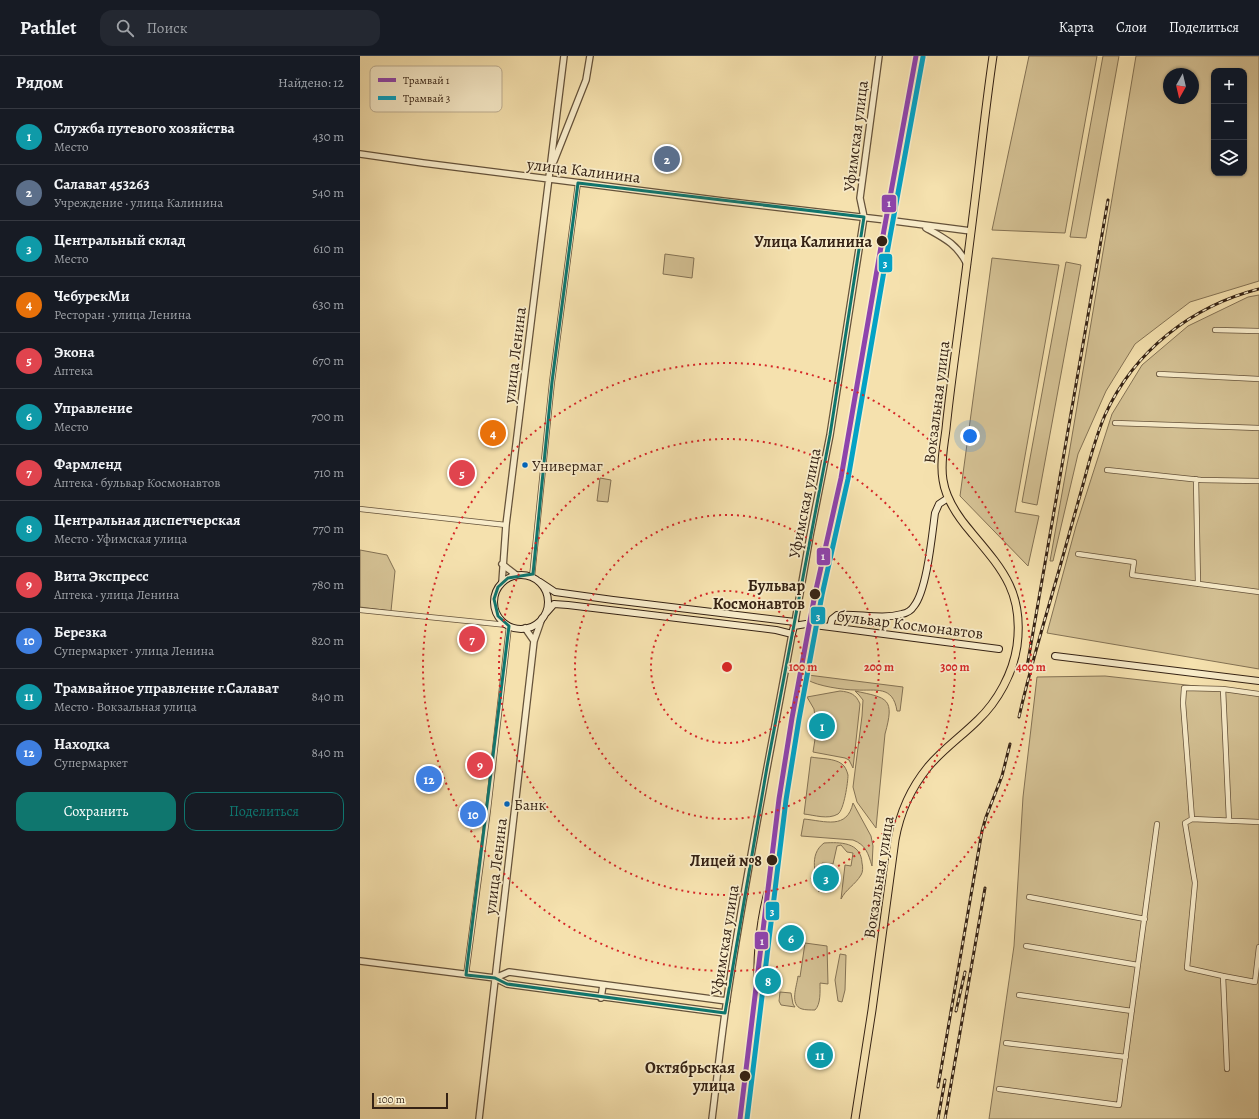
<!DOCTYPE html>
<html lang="ru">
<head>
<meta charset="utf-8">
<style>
  :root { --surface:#171b24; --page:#242831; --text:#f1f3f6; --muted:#9ea1a6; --line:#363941; --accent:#0f766e }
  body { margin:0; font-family:Alegreya,serif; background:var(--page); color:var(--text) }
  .controls { position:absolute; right:12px; top:12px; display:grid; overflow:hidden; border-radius:8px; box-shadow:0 1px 3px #0004 }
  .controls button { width:36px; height:36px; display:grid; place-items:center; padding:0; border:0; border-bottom:1px solid var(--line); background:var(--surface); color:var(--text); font:20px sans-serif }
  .compass { position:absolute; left:803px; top:12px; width:36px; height:36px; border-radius:50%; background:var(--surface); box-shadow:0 1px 3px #0004; rotate:188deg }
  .scale { position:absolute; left:12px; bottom:10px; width:76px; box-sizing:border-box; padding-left:4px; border:2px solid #352214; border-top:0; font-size:11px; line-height:14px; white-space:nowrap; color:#352214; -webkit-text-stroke:3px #f8ecca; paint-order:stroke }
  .you { position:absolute; left:610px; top:380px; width:14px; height:14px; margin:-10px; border:3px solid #fff; border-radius:50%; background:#1a73e8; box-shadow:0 0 0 6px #1a73e833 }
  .badge { display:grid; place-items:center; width:26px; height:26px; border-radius:50%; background:var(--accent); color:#fff; font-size:13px; font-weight:700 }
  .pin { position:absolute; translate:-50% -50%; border:2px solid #fff; box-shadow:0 1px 4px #0006 }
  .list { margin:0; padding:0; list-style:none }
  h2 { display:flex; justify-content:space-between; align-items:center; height:52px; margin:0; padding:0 16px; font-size:17px }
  h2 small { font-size:13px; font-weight:400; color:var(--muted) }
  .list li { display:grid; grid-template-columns:26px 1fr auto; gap:12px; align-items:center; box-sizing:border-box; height:56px; padding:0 16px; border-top:1px solid var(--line) }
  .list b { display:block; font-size:15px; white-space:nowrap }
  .list p { margin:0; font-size:13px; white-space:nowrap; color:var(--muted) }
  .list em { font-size:13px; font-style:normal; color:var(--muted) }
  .actions { display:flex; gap:8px; padding:12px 16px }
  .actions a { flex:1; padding:9px 0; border:1px solid var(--accent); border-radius:12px; text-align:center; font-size:14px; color:var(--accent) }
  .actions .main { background:var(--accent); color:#fff }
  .icon { flex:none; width:22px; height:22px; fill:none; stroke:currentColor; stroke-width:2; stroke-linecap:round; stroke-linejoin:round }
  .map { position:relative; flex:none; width:899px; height:1063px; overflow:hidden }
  header { display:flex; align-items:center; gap:24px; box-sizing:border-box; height:56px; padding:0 20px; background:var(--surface); border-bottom:1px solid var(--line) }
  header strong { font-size:19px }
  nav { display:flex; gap:22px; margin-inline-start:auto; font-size:14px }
  .search { width:280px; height:36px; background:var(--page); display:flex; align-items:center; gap:10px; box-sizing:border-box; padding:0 14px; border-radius:12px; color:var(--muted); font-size:15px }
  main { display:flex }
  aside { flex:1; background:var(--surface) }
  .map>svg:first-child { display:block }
</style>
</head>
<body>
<header>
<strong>Pathlet</strong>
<div class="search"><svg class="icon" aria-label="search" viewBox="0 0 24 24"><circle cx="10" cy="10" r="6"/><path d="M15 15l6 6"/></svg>Поиск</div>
<nav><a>Карта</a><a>Слои</a><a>Поделиться</a></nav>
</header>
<main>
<aside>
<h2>Рядом<small>Найдено: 12</small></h2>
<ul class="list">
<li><span class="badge" style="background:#0f9aa8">1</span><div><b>Служба путевого хозяйства</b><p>Место</p></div><em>430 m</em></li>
<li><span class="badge" style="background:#5c6f8a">2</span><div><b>Салават 453263</b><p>Учреждение · улица Калинина</p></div><em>540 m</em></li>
<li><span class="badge" style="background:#0f9aa8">3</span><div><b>Центральный склад</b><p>Место</p></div><em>610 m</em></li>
<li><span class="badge" style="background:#e8710a">4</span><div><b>ЧебурекМи</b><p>Ресторан · улица Ленина</p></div><em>630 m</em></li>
<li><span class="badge" style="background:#e0444e">5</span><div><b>Экона</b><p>Аптека</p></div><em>670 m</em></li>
<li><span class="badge" style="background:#0f9aa8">6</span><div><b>Управление</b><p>Место</p></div><em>700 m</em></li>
<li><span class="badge" style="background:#e0444e">7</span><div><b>Фармленд</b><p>Аптека · бульвар Космонавтов</p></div><em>710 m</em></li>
<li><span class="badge" style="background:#0f9aa8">8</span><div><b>Центральная диспетчерская</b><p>Место · Уфимская улица</p></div><em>770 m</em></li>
<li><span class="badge" style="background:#e0444e">9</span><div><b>Вита Экспресс</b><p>Аптека · улица Ленина</p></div><em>780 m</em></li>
<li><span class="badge" style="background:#3f7fe0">10</span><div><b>Березка</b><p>Супермаркет · улица Ленина</p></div><em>820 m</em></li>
<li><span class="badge" style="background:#0f9aa8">11</span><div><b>Трамвайное управление г.Салават</b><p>Место · Вокзальная улица</p></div><em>840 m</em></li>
<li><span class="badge" style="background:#3f7fe0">12</span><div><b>Находка</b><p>Супермаркет</p></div><em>840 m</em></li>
</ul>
<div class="actions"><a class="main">Сохранить</a><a>Поделиться</a></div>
</aside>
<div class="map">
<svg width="899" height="1063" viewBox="0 0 899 1063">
  <rect width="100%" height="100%" fill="#f5e1ae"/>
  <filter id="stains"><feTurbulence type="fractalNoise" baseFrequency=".005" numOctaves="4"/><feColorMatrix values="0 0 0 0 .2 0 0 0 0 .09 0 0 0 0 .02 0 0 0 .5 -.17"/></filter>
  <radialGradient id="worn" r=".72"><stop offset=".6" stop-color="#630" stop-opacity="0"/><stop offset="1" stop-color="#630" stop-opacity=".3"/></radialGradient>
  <path fill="#d4c194" stroke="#847254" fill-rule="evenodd" d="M 669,0 L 737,0 L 705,177 L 632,174 Z
    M 743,0 L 759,0 L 726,182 L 710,181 Z
    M 776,0 L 899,0 L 899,225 L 830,246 L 775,288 L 746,335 L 718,398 L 693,505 L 690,505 L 709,398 ZM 854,15 L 884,15 L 884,117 L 854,117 ZM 809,18 L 833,18 L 833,42 L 809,42 Z
    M 305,198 L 334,202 L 332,222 L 303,218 Z
    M 632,202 L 699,209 L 655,456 L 679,460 L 668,510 L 600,440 Z
    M 706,206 L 721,209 L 677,449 L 662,446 Z
    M 899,239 L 899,613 L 687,577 L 716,470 L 752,358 L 782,309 L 828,270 L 888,241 Z
    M 240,422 L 251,424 L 248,446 L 237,445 Z
    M 0,494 L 27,499 L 35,515 L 31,555 L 0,551 Z
    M 448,619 L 543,631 L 540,655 L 537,655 C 533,629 516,635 496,634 C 484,634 457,630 448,624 Z
    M 745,620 L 899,637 L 899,1063 L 629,1063 L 654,890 L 663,741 L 677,621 Z
    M 480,635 C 490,636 496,638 500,648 L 493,712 L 489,704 L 485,702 L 453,696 L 456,677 L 466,678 L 467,663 L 455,661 L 454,653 L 447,641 Z
    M 495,635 C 528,642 535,642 525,678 L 516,772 L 497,746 L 493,731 L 502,660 L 503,644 L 499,639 Z
    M 451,701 C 461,703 474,702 482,708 C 485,710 487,715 488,719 C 488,726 484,754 478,758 C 468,764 454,759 444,758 Z
    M 493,747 L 511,780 L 513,790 L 512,810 C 508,797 506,789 493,784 L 441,780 L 444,763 C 465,765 487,774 493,747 Z
    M 464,787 C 480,786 501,786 502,807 C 503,811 503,816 501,819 C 495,829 486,833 481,843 L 485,809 L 491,810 L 493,797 L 487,796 L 481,789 L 477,790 L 473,808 L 462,807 L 459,836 C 456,819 448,799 464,787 Z
    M 445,887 L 467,890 L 468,928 L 460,927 C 460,935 461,948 455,954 C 451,954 445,954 442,953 C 429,949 437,930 438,920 L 440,921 Z
    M 480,898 L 486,899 L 485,934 L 482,946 L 478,945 L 475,924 Z
    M 420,936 L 431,937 L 433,948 L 435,951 L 421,949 L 419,945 Z"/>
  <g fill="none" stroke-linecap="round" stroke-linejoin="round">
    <g stroke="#65523a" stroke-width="6">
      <path id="minor" d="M 855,274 L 899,275
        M 799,318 L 899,323
        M 755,367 L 899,372
        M 747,414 L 841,424 L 899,425
        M 836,423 L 838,528
        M 0,453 L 146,469
        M 718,498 L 774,506 L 772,519 L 899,536
        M 172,521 L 192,326 L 218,127
        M 0,554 L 147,569
        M 863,633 L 869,764
        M 832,763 L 899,766
        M 669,841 L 785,863
        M 666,890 L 778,909
        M 106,919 L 128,754 L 149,570
        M 863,920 L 895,926 L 899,891
        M 659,939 L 772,955
        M 646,987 L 766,1001
        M 867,1013 L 863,920 L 827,912 L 835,827 L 825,767 L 832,763 L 823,647 L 824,632 L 863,633 L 899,638
        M 639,1033 L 759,1049 L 797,768"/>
    </g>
    <g stroke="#65523a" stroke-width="8">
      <path id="tertiary" d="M 0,98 L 63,107 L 363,145 L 526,164 L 611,175
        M 194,105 L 226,24 L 230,0
        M 566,172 C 584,182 597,188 607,208
        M 142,508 L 156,519
        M 142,526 L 146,469 L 204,0
        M 435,566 L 450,480 L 470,379 L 504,161 L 500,142 L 519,0
        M 165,572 L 174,585
        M 0,905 L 135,922 L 147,928 L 365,957
        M 135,922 L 149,916 L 367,945
        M 241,942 L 243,929
        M 119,1063 L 174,585 L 182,562
        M 352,1063 C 357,1023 361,983 367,943 C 385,821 410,699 432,578"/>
    </g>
    <g stroke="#352214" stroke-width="8">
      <path id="secondary" d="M134 546a27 27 0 1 1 54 0a27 27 0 1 1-54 0Z
        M 180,526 L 195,536 L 253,544 L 435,566 L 432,578 L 416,574 L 208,549 L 194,548 L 186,557
        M 434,570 L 446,568 L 470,571 L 639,593
        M 470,571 L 472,563 L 477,559 C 498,557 520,564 542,558 C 547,557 551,555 554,550 C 567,534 572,479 575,457 L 579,448 L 588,442
        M 695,600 L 899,625"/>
    </g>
    <g stroke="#352214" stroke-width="9">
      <path id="primary" d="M 495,1063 L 512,954 L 535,784 C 540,756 550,733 568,711 C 583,693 602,680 618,664 C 638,645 653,617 657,590 C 664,537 643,514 611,476 C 598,461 586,444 583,424 C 580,407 584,390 586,373 C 589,343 593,314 597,284 C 605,223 613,163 620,102 C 624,68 628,34 633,0"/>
    </g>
    <use href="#minor" stroke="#f8ecca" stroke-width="4.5"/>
    <use href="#tertiary" stroke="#f8ecca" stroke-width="5.5"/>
    <use href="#secondary" stroke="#f8ecca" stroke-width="6"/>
    <use href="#primary" stroke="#f5e1ae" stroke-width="7"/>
    <path stroke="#352214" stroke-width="1" d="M 394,925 C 393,896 397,858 406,829
      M 396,934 C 405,901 409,865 409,830"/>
    <g stroke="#352214" stroke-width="3">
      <path id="rail" d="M 667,611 L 748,144
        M 659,661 C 671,607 688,554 703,500 C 710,475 717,450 724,425 C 730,402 736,380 745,359 C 774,295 832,250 899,233
        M 596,955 L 605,916
        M 578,1031 L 622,775 L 626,761 L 642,720 L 650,688
        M 578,1063 L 585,1024
        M 585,1063 L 625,832"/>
    </g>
    <use href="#rail" stroke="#f8ecca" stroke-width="1.5" stroke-dasharray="4.5" stroke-linecap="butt"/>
    <g stroke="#f8ecca" stroke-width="8">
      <path id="tram-1" d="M 380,1063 L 419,743 L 432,662 L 455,538 L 481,422 L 522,185 L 556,0"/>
    </g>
    <g stroke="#f8ecca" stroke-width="8">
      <path id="tram-2" d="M 387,1063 L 426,744 L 439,663 L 462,539 L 488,423 L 529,186 L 563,1"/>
    </g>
    <use href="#tram-1" stroke="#8e44ad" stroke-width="5"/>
    <use href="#tram-2" stroke="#03a2c5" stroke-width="5"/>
  </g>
  <path fill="none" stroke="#0f766e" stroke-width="3" stroke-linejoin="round" d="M 218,127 L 504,161 L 470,379 L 407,711 L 365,957 L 147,928 L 135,922 L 106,919 L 149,570 L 138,560 L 134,543 L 138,531 L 148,522 L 173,518 L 192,326 Z"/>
  <g fill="none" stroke="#d62828" stroke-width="2" stroke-dasharray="2 4">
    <circle cx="367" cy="611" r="76"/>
    <circle cx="367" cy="611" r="152"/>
    <circle cx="367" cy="611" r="228"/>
    <circle cx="367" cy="611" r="304"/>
  </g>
  <g fill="#352214" stroke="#f8ecca" stroke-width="1.5">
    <circle cx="522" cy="185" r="6"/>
    <circle cx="455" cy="538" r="6"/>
    <circle cx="412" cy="804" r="6"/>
    <circle cx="385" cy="1020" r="6"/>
  </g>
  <g fill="#0065bd" stroke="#f8ecca" stroke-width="1.5">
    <circle cx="165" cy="409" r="3.5"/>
    <circle cx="147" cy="748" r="3.5"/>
  </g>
  <g text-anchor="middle" stroke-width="3.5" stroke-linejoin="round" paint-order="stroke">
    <g font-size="15" fill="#352214" stroke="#f8ecca" text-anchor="start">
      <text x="172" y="415">Универмаг</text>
      <text x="154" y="754">Банк</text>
    </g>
    <g font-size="16" fill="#352214" stroke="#f8ecca">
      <text transform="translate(495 80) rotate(-83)" y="6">Уфимская улица</text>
      <text transform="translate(224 114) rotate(7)" y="6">улица Калинина</text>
      <text transform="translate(154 299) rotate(-83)" y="6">улица Ленина</text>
      <text transform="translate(576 346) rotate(-83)" y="6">Вокзальная улица</text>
      <text transform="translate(444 447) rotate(-79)" y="6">Уфимская улица</text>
      <text transform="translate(550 568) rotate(7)" y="6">бульвар Космонавтов</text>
      <text transform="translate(135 810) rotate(-83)" y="6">улица Ленина</text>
      <text transform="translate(518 821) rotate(-81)" y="6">Вокзальная улица</text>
      <text transform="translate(364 884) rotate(-81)" y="6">Уфимская улица</text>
    </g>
    <g font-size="16" font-weight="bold" fill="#352214" stroke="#f8ecca" text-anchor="end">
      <text x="512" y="191">Улица Калинина</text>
      <text x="445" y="535">Бульвар<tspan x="445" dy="18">Космонавтов</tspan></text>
      <text x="402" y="810">Лицей №8</text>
      <text x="375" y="1017">Октябрьская<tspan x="375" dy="18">улица</tspan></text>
    </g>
  </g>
  <rect x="10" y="10" width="132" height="46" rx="6" fill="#f8ecca" stroke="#beaf93" stroke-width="1"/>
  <rect x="18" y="22" width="18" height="4" fill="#8e44ad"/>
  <rect x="18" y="40" width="18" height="4" fill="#03a2c5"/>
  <g font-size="11" fill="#352214">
    <text x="43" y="28">Трамвай 1</text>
    <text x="43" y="46">Трамвай 3</text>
  </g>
  <circle cx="367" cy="611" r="6" fill="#d62828" stroke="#f8ecca" stroke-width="2"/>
  <g font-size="12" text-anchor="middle" font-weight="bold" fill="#d62828" stroke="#f8ecca" stroke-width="3.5" stroke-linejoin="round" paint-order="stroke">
    <text x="443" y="615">100 m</text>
    <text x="519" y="615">200 m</text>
    <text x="595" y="615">300 m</text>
    <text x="671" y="615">400 m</text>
  </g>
  <g stroke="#f8ecca" stroke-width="1.5">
    <rect x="521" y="138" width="16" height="19" rx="4" fill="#8e44ad"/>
    <rect x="518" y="197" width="15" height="20" rx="4" fill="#03a2c5"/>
    <rect x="456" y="491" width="15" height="19" rx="4" fill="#8e44ad"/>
    <rect x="450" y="550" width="16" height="19" rx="4" fill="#03a2c5"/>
    <rect x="405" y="845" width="15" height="20" rx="4" fill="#03a2c5"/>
    <rect x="394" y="875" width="15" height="19" rx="4" fill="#8e44ad"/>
  </g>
  <g font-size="11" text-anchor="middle" font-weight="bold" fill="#fff">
    <text x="529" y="151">1</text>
    <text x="525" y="211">3</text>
    <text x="463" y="504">1</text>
    <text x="458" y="564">3</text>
    <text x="412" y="859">3</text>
    <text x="402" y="889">1</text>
  </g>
  <rect width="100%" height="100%" filter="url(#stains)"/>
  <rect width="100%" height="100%" fill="url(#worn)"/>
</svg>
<div class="controls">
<button>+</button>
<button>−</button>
<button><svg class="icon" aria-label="layers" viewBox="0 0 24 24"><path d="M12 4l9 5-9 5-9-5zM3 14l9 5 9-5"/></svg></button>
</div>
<svg class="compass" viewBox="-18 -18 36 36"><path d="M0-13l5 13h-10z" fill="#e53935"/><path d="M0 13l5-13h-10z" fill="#9ea1a6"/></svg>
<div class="scale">100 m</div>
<div class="you"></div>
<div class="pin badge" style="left:462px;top:670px;background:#0f9aa8">1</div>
<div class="pin badge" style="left:307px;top:103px;background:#5c6f8a">2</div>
<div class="pin badge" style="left:466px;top:822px;background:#0f9aa8">3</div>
<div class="pin badge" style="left:133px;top:377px;background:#e8710a">4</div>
<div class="pin badge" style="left:102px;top:417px;background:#e0444e">5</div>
<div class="pin badge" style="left:431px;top:882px;background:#0f9aa8">6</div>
<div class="pin badge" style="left:112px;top:583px;background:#e0444e">7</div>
<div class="pin badge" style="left:408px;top:925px;background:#0f9aa8">8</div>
<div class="pin badge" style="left:120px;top:709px;background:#e0444e">9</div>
<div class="pin badge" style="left:113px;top:758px;background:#3f7fe0">10</div>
<div class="pin badge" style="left:460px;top:999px;background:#0f9aa8">11</div>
<div class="pin badge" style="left:69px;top:723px;background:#3f7fe0">12</div>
</div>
</main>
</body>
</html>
